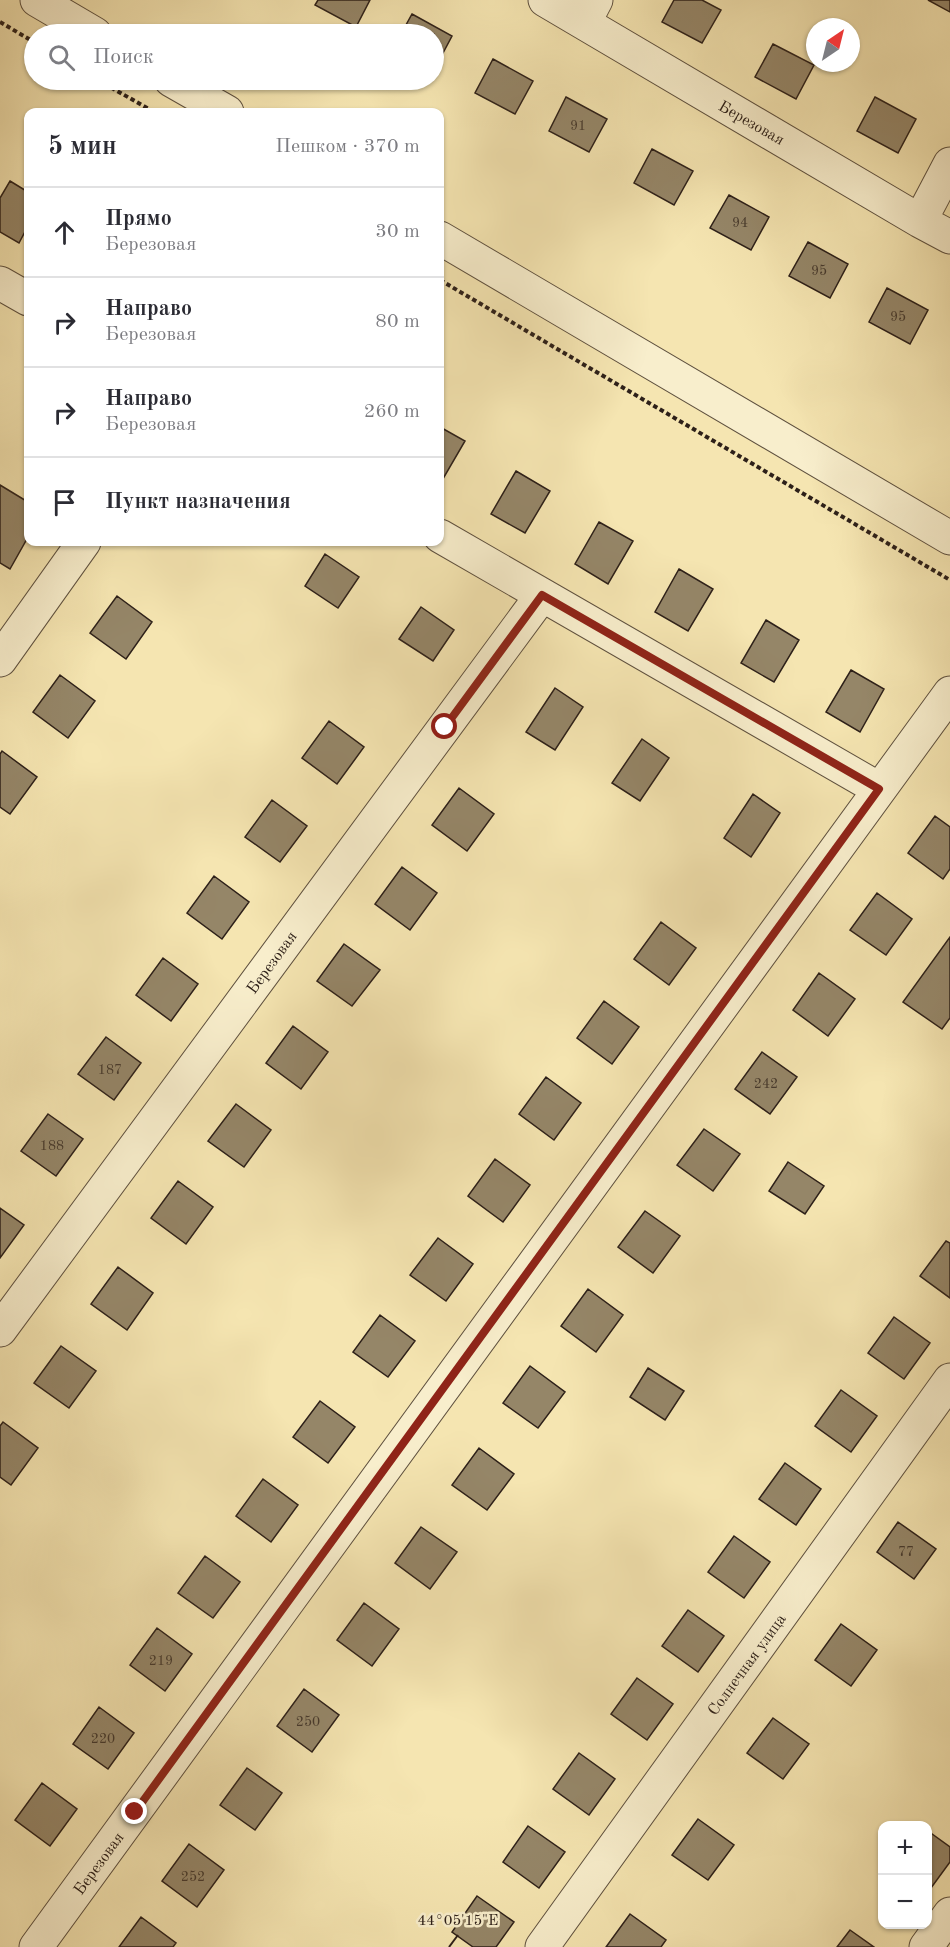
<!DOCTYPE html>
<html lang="ru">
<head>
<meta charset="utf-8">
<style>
  :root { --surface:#fff; --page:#f2f2f3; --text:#2b2b33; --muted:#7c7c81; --line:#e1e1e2 }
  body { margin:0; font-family:"Old Standard TT",serif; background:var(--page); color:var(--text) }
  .controls { position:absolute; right:18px; bottom:18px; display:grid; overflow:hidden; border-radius:12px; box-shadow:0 2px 4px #0004 }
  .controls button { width:54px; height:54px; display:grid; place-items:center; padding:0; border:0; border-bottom:2px solid var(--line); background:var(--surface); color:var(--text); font:30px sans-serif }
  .compass { position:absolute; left:806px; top:18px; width:54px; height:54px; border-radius:50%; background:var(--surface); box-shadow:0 2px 4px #0004; rotate:35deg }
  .stop { position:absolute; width:18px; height:18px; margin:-14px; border:4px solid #8f2418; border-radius:50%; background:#fff }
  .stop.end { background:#8f2418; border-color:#fff; box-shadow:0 2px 6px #0008 }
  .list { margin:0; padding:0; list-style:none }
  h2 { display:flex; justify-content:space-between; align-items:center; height:78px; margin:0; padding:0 24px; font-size:26px }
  h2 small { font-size:20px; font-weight:400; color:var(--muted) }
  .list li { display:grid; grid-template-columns:39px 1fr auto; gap:18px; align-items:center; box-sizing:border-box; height:90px; padding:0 24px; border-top:2px solid var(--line) }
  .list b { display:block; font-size:22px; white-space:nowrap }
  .list p { margin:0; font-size:20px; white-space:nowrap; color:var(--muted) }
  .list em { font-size:20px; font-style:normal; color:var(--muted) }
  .icon { flex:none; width:33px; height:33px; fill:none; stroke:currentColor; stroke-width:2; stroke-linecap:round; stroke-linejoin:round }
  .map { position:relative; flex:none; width:950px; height:1947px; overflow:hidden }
  .search { position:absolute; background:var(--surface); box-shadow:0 2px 4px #0004; left:24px; top:24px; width:420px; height:66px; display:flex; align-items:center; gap:15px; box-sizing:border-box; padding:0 21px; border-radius:33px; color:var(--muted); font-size:22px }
  .panel { position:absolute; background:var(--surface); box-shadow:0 2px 4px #0004; left:24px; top:108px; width:420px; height:438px; border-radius:12px }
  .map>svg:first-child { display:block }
</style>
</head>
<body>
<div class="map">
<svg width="950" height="1947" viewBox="0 0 950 1947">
  <rect width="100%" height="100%" fill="#f5e5b1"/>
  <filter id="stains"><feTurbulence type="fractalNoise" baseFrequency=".00333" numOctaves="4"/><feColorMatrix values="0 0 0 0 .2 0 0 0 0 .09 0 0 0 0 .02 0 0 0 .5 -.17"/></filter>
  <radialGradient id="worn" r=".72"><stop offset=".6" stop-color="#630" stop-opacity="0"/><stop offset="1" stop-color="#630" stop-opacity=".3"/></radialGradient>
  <path fill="#958668" stroke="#2d2019" stroke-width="1.5" d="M 318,0 L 370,0 L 356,27 L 315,5 Z
    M 674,0 L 702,0 L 721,10 L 702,43 L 662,22 Z
    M 928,0 L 950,0 L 950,12 Z
    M 412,14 L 452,36 L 434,70 L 434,34 L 401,34 Z
    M 773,44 L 814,65 L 796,99 L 755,77 Z
    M 493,59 L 533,81 L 515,114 L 475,93 Z
    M 566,97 L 607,119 L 589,152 L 549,131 Z
    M 875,97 L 916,119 L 898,153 L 857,131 Z
    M 652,149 L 693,171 L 674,205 L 634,183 Z
    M 10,181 L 28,192 L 28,226 L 19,243 L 0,232 L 0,198 Z
    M 729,195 L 769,217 L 751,250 L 710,228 Z
    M 808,242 L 848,264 L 830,298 L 789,276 Z
    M 887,288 L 928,310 L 910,344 L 869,322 Z
    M 440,427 L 465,441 L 440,484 Z
    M 516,471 L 550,491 L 525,533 L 491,514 Z
    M 0,485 L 28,502 L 28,537 L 10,569 L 0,563 Z
    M 599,522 L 633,541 L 608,584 L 575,564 Z
    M 325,554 L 359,577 L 338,608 L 305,586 Z
    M 679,569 L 713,589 L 688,631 L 655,612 Z
    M 117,596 L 152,622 L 126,659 L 90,633 Z
    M 421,607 L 454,630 L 433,661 L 399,639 Z
    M 766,620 L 799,640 L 774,682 L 741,663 Z
    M 851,670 L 884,689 L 860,732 L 826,712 Z
    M 60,675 L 95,701 L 68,738 L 33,712 Z
    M 555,688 L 583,707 L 555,750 L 526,732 Z
    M 329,721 L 364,747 L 337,784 L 302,758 Z
    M 642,739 L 669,758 L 640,801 L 612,783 Z
    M 2,751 L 37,777 L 10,814 L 0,807 L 0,754 Z
    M 459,788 L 494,814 L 467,851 L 432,825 Z
    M 753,794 L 780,813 L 751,857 L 724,838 Z
    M 272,800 L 307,826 L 280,862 L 245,837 Z
    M 935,816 L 950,827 L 950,869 L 943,879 L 908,853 Z
    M 402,867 L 437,893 L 410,930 L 375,904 Z
    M 214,876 L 249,902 L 222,939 L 187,913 Z
    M 877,893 L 912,919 L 886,955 L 850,930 Z
    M 661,922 L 696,948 L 669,985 L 634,959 Z
    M 950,937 L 950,1018 L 942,1029 L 903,1002 Z
    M 344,944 L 380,970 L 352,1006 L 317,981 Z
    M 163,958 L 198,984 L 171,1021 L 136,995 Z
    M 819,973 L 855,999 L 828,1036 L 793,1010 Z
    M 604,1001 L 639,1027 L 612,1064 L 577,1038 Z
    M 293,1026 L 328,1052 L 301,1089 L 266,1063 Z
    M 106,1037 L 141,1063 L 114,1100 L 78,1074 Z
    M 762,1052 L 797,1077 L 770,1114 L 735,1089 Z
    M 546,1077 L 581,1103 L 554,1140 L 519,1114 Z
    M 236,1104 L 271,1130 L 244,1167 L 208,1141 Z
    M 48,1114 L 83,1139 L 56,1176 L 21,1151 Z
    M 704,1129 L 740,1154 L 713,1191 L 677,1165 Z
    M 495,1159 L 530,1185 L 503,1222 L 468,1196 Z
    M 788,1162 L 824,1186 L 805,1214 L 769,1191 Z
    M 178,1181 L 213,1207 L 186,1244 L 151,1218 Z
    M 0,1208 L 24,1225 L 0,1258 Z
    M 645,1211 L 680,1236 L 653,1273 L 618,1247 Z
    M 438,1238 L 473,1264 L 446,1301 L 410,1275 Z
    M 946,1241 L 950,1243 L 950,1298 L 920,1276 Z
    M 118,1267 L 153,1293 L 127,1330 L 91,1304 Z
    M 588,1289 L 623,1315 L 596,1352 L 561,1326 Z
    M 380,1315 L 415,1341 L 388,1377 L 353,1352 Z
    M 894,1317 L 930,1343 L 904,1379 L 868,1353 Z
    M 61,1346 L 96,1371 L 69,1408 L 34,1383 Z
    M 530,1366 L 565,1392 L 538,1428 L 503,1403 Z
    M 648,1368 L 684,1391 L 665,1420 L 630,1397 Z
    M 841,1390 L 877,1416 L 851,1452 L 815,1426 Z
    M 320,1401 L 355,1427 L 328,1463 L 293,1437 Z
    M 3,1422 L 38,1448 L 11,1485 L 0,1477 L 0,1426 Z
    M 479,1448 L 514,1474 L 487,1510 L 452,1485 Z
    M 785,1463 L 821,1489 L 796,1525 L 759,1499 Z
    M 263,1479 L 298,1505 L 271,1542 L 236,1516 Z
    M 898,1522 L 936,1549 L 914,1579 L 877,1552 Z
    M 421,1527 L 457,1552 L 430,1589 L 395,1563 Z
    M 734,1536 L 770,1562 L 744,1598 L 708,1572 Z
    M 205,1556 L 240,1582 L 213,1618 L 178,1593 Z
    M 364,1603 L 399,1629 L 372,1666 L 337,1640 Z
    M 688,1610 L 724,1636 L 698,1672 L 662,1646 Z
    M 841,1624 L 877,1650 L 851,1686 L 815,1660 Z
    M 157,1628 L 192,1654 L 165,1691 L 130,1665 Z
    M 637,1678 L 673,1704 L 647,1740 L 611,1714 Z
    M 304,1689 L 339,1715 L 312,1752 L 277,1726 Z
    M 99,1707 L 134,1733 L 108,1769 L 73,1744 Z
    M 773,1718 L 809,1744 L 783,1779 L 747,1753 Z
    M 579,1753 L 615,1779 L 589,1815 L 553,1789 Z
    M 247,1768 L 282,1793 L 255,1830 L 220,1805 Z
    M 42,1783 L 77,1809 L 50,1846 L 15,1820 Z
    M 698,1819 L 734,1845 L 708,1880 L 672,1855 Z
    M 528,1826 L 565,1852 L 539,1888 L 503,1862 Z
    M 928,1831 L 950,1847 L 950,1862 L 931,1888 L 928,1886 Z
    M 189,1844 L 224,1870 L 197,1907 L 162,1881 Z
    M 477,1896 L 514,1922 L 496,1947 L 473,1947 L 452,1932 Z
    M 630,1914 L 666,1940 L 661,1947 L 606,1947 Z
    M 141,1917 L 176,1943 L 173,1947 L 119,1947 Z
    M 850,1930 L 874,1947 L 837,1947 Z"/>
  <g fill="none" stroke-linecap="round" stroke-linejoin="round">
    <g stroke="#5f513f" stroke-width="35">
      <path id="street" d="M 37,0 L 95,34
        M 545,0 L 584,23
        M 596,0 L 584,23 L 920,221 L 950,164
        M 171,80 L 227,112
        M 920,221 L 950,237
        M 440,238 L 950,538
        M 0,283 L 28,299
        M 440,536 L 879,789
        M 0,660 L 84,542
        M 0,1330 L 542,595
        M 36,1947 L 950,693
        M 542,1947 L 950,1380
        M 926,1947 L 950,1914"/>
    </g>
    <path stroke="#2d2019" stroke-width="4" stroke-dasharray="4.5 3" stroke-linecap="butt" d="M 0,22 L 34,42
      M 98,80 L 154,112
      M 440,280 L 950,580"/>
    <use href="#street" stroke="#f8eecc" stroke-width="33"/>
  </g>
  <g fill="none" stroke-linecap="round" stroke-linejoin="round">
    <path stroke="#8f2418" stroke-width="8" d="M 135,1812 L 879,789 L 542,595 L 445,727"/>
  </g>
  <path fill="none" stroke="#2d2019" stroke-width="2" d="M 449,1947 L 458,1935"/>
  <g text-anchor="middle" stroke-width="5" stroke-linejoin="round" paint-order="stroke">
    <g font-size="14" fill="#473a2d">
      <text x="578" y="130">91</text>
      <text x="740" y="227">94</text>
      <text x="819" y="275">95</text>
      <text x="898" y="321">95</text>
      <text x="110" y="1074">187</text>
      <text x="766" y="1088">242</text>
      <text x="52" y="1150">188</text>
      <text x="906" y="1556">77</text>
      <text x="161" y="1665">219</text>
      <text x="308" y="1726">250</text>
      <text x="103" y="1743">220</text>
      <text x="193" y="1881">252</text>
    </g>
    <g font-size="16" fill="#2d2019" stroke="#f8eecc">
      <text transform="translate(752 122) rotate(30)" y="6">Березовая</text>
      <text transform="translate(271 962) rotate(-54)" y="6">Березовая</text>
      <text transform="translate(746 1664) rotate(-54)" y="6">Солнечная улица</text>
      <text transform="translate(98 1863) rotate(-54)" y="6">Березовая</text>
    </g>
  </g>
  <g font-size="15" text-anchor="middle" fill="#2d2019" stroke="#f8eecc" stroke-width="5" stroke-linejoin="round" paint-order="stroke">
    <text x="458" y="1925">44°05'15"E</text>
  </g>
  <rect width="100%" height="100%" filter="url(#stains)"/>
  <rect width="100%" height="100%" fill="url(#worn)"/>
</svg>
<div class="controls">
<button>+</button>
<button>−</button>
</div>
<svg class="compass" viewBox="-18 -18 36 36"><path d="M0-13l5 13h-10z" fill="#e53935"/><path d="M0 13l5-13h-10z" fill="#7c7c81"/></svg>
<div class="stop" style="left:445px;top:727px"></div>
<div class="stop end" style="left:135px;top:1812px"></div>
<div class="search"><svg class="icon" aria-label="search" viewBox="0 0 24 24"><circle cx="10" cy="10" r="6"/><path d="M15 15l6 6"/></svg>Поиск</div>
<section class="panel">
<h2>5 мин<small>Пешком · 370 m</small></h2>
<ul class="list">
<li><svg class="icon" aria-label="ahead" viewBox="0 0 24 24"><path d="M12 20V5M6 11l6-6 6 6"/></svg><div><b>Прямо</b><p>Березовая</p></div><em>30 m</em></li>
<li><svg class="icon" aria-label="right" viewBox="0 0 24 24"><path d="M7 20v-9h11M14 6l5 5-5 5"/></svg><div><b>Направо</b><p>Березовая</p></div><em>80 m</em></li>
<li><svg class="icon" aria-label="right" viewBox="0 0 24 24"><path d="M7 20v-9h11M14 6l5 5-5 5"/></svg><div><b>Направо</b><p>Березовая</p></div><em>260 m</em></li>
<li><svg class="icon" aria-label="arrive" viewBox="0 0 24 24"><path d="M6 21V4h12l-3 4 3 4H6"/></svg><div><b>Пункт назначения</b></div></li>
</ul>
</section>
</div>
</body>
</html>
